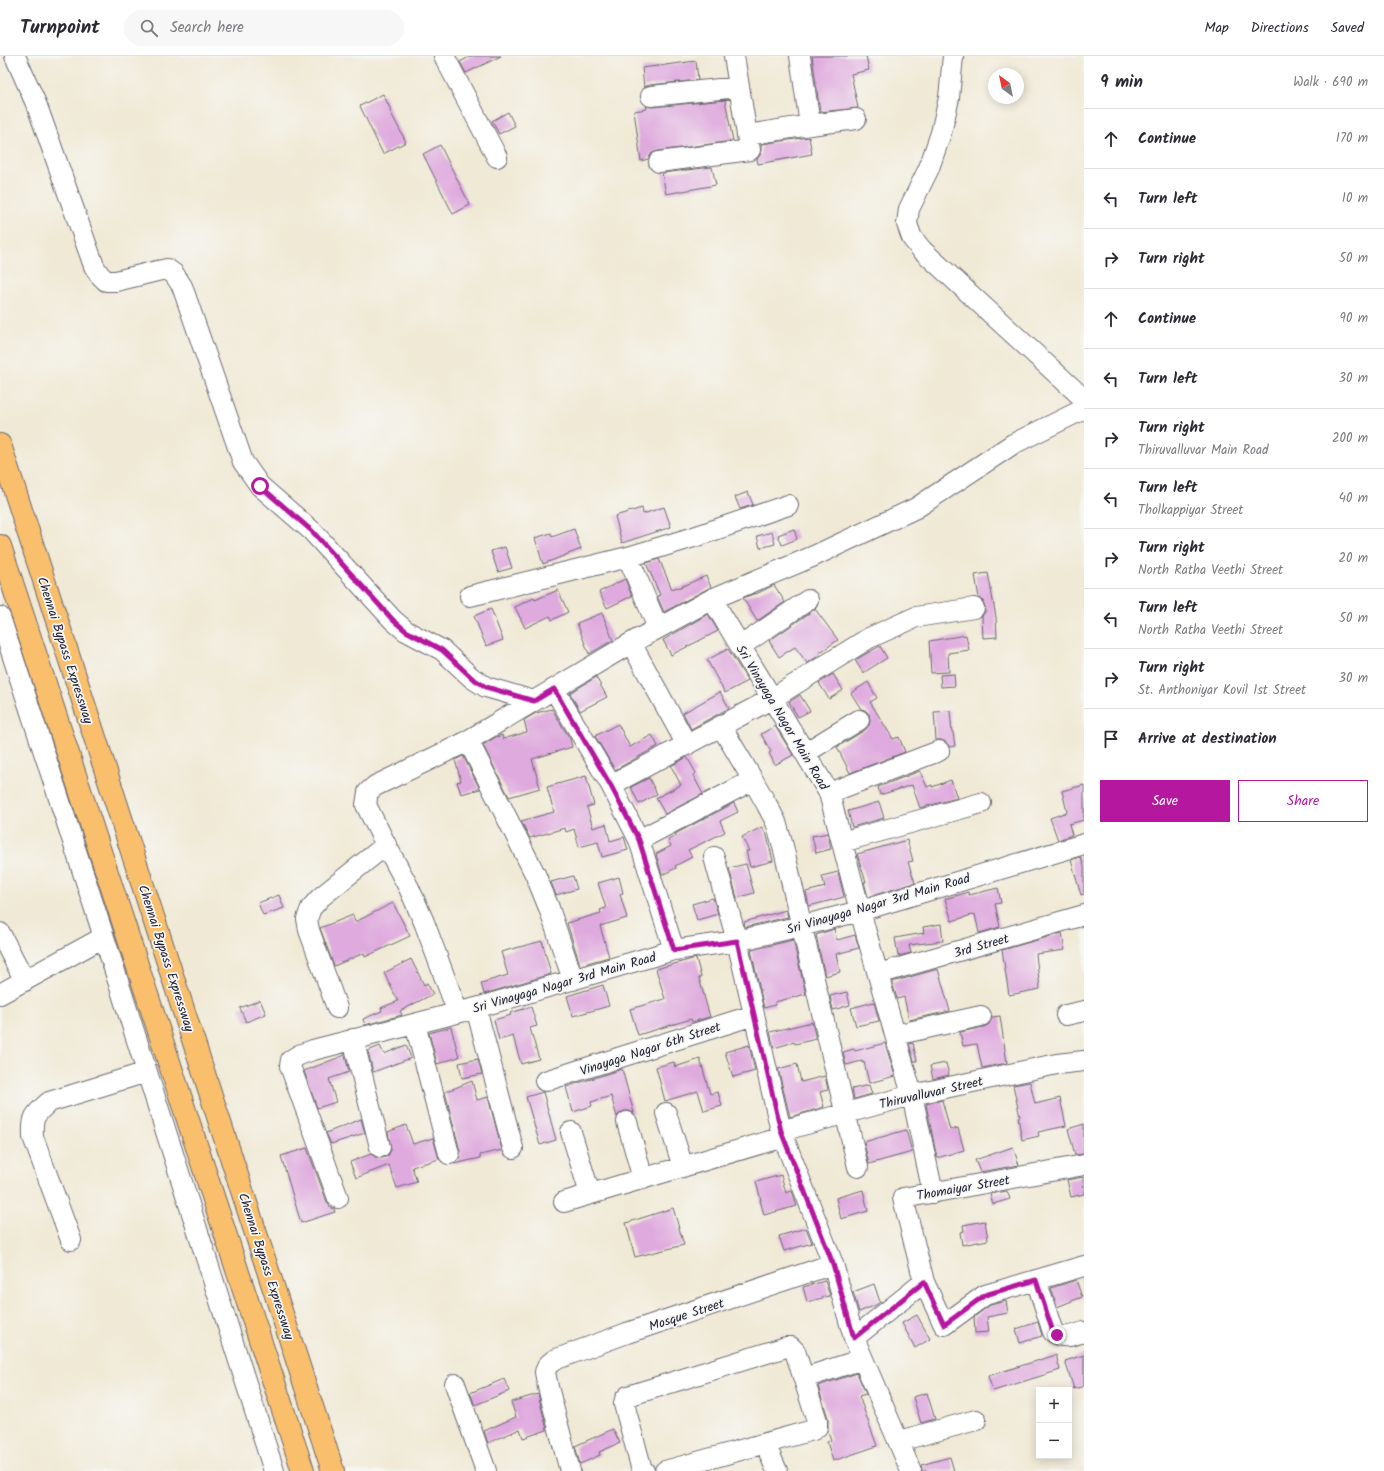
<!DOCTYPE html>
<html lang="en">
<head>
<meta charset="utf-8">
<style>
  :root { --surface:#fff; --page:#f7f7f7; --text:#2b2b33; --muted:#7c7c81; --line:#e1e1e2; --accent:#b5179e }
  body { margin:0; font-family:Kalam,sans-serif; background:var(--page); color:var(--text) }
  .controls { position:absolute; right:12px; bottom:12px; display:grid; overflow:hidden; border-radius:0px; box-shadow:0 2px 10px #0003 }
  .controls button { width:36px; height:36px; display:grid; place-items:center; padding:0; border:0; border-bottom:1px solid var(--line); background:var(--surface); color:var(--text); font:20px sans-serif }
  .compass { position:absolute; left:988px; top:12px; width:36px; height:36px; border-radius:50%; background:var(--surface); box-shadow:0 2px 10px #0003; rotate:327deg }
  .stop { position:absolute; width:12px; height:12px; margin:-9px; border:3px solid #b5179e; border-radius:50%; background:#fff }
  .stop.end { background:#b5179e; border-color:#fff; box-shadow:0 1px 4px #0008 }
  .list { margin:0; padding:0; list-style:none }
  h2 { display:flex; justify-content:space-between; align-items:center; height:52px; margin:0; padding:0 16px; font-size:17px }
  h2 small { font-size:13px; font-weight:400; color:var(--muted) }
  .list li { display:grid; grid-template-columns:26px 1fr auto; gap:12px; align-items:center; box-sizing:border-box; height:60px; padding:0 16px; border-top:1px solid var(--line) }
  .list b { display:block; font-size:15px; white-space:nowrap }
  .list p { margin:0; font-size:13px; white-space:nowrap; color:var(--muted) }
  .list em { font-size:13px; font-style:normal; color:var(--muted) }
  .actions { display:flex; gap:8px; padding:12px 16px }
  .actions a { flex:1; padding:9px 0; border:1px solid var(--accent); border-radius:0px; text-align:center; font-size:14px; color:var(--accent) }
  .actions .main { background:var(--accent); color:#fff }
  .icon { flex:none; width:22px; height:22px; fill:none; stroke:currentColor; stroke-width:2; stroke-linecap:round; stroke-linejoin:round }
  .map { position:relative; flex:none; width:1084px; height:1415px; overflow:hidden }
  header { display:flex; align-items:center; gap:24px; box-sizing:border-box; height:56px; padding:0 20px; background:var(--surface); border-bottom:1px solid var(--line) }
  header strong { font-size:19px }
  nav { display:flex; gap:22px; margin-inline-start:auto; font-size:14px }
  .search { width:280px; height:36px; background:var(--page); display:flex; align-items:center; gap:10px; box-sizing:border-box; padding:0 14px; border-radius:22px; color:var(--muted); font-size:15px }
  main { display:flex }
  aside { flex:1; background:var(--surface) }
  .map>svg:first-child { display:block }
</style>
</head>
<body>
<header>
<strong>Turnpoint</strong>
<div class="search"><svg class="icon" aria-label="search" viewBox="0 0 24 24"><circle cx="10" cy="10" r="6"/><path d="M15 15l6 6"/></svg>Search here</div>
<nav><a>Map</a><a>Directions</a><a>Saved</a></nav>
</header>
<main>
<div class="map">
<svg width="1084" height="1415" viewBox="0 0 1084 1415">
  <rect width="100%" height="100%" fill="#f6f6f2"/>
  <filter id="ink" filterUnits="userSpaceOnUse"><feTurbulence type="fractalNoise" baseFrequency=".025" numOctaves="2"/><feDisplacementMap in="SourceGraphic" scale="8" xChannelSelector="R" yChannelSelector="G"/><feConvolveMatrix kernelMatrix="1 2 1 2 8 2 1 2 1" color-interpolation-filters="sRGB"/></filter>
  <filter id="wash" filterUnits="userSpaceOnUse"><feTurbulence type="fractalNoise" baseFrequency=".012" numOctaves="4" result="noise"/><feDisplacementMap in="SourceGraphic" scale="16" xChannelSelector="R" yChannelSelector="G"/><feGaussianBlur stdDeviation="0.9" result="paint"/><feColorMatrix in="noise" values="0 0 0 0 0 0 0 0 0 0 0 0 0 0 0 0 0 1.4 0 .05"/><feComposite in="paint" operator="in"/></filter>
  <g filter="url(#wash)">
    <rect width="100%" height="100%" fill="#f0e9d5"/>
    <g id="blocks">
      <path fill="#dfaade" d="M 471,0 L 501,0 L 466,17 L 460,6 Z
        M 812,0 L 866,0 L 869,14 L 851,18 L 858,52 L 820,56 Z
        M 696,5 L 698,24 L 650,29 L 644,31 L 642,12 Z
        M 383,38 L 391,54 L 390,55 L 406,86 L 383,98 L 360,50 Z
        M 725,44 L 733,85 L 658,95 L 652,97 L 648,103 L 641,105 L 634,55 L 647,53 L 646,50 L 652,51 Z
        M 508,56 L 515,70 L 499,78 L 492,65 Z
        M 809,81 L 812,98 L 758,108 L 757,103 L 761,98 L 761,88 Z
        M 440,89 L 470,149 L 453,158 L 423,98 Z
        M 712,111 L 716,129 L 666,138 L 662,117 Z
        M 748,436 L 753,449 L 740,453 L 735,441 Z
        M 664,451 L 671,471 L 622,487 L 615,460 L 642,452 L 643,458 Z
        M 574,473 L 581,493 L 543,508 L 535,482 L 551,477 L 552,481 Z
        M 794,473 L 797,483 L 782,489 L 778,479 Z
        M 772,476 L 775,488 L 760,492 L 757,480 Z
        M 505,491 L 512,512 L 498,516 L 491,495 Z
        M 659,503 L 672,533 L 677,531 L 678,532 L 706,520 L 711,531 L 664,556 L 657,540 L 660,539 L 646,507 Z
        M 988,517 L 996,561 L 997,581 L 983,582 L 982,560 L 985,556 L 985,551 L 983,545 L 979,542 L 975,519 Z
        M 625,523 L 632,540 L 607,552 L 599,536 Z
        M 774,529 L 785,546 L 757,565 L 743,542 L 756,537 L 756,538 Z
        M 558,534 L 568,556 L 552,564 L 550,560 L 525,572 L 515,551 L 534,542 L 535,544 Z
        M 491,553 L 503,584 L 486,590 L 474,560 Z
        M 815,553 L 838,584 L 819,597 L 820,599 L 807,607 L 795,591 L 779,601 L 769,585 Z
        M 602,557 L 613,584 L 589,598 L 577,567 Z
        M 708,558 L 718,575 L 671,599 L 663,584 Z
        M 966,579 L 969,594 L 948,597 L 949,616 L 931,617 L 929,585 Z
        M 880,590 L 887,602 L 863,617 L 855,604 Z
        M 728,593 L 748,625 L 725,637 L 707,604 Z
        M 833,618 L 843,634 L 829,643 L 819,627 Z
        M 954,618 L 955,630 L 941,631 L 940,619 Z
        M 596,621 L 607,641 L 580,655 L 570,637 Z
        M 868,626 L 877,642 L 870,646 L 893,683 L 899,681 L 905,696 L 850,717 L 837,691 L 865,674 L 869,669 L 870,664 L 869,658 L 865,654 L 861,653 L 851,637 Z
        M 720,636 L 729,652 L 691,673 L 683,657 Z
        M 800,639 L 810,655 L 798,661 L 789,646 Z
        M 552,653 L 570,683 L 572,691 L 532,703 L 540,732 L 509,741 L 483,689 L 496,681 L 502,679 L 503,683 L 527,676 L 524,664 L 536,657 Z
        M 950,655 L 952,676 L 953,676 L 955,690 L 950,691 L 946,686 L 941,684 L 936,684 L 934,656 Z
        M 618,668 L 630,691 L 652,679 L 658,690 L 615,714 L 595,680 Z
        M 775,670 L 793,699 L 775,709 L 769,697 L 771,696 L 761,678 Z
        M 463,700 L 480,733 L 461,738 L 457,726 L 461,725 L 455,704 Z
        M 687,701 L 696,717 L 693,719 L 703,738 L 665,758 L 656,742 L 681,729 L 671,710 Z
        M 920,715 L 927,731 L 932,729 L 932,731 L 951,724 L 957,742 L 920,752 L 912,729 L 880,739 L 878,731 Z
        M 586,720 L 594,749 L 587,751 L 593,772 L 606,768 L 610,785 L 624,781 L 628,794 L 602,801 L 598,786 L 579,791 L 574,773 L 566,776 L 565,772 L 530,782 L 521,765 L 554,756 L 547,731 Z
        M 649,722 L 657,738 L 639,748 L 631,731 Z
        M 1084,729 L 1084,764 L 1069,768 L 1072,779 L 1058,784 L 1050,762 L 1067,756 L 1062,735 Z
        M 879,746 L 884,762 L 852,771 L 848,755 Z
        M 734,747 L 738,756 L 720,765 L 725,776 L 688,794 L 692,801 L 675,810 L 676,812 L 662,819 L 656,798 L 671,790 L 668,784 L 676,780 L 675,778 Z
        M 762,771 L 767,780 L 773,805 L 750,811 L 746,795 L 749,795 L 742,781 Z
        M 828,777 L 831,793 L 816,797 L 812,780 Z
        M 907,784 L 913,805 L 908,806 L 915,827 L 868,841 L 864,826 L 866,826 L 857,798 Z
        M 1081,801 L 1084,811 L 1084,838 L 1081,839 L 1071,804 Z
        M 746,808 L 754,837 L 737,842 L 729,812 Z
        M 838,816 L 844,841 L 809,850 L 806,836 L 825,831 L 822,820 Z
        M 573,820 L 577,833 L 556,839 L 551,826 Z
        M 619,821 L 623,837 L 620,838 L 627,862 L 600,870 L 609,901 L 580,909 L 567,867 L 601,857 L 600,854 L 606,852 L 598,827 Z
        M 998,832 L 1001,847 L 995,848 L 1000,871 L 979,877 L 975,858 L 952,865 L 945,843 L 968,836 L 969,839 Z
        M 279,839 L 284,852 L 263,859 L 258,847 Z
        M 713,842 L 718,858 L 697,864 L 692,848 Z
        M 393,847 L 410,880 L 365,901 L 364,897 L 334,910 L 320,872 L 353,859 L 355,866 Z
        M 786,854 L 788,861 L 745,871 L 744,866 Z
        M 941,868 L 943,885 L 909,889 L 911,897 L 898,900 L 895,882 L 924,877 L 923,871 Z
        M 834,873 L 837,884 L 855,879 L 859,892 L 836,898 L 840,916 L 825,920 L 816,879 Z
        M 1062,877 L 1065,894 L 1036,898 L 1040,933 L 1009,939 L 1002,894 Z
        M 793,884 L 806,938 L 775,946 L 775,949 L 764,952 L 751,894 Z
        M 542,885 L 551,918 L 484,938 L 481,927 L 508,919 L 501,896 Z
        M 696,902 L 701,921 L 699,922 L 710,961 L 692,966 L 691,963 L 638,979 L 630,953 L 665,943 L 656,913 Z
        M 411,903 L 424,929 L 427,927 L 433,938 L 400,955 L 402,959 L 365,969 L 363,963 L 382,955 L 381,952 L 398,945 L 384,917 Z
        M 938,913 L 950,955 L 909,964 L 904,941 L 897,943 L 892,926 Z
        M 603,929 L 609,950 L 573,960 L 567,940 Z
        M 847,936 L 850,949 L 833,954 L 830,940 Z
        M 260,944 L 266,958 L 246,966 L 240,952 Z
        M 874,946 L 879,965 L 856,970 L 851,952 Z
        M 531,951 L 537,970 L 530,972 L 539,1003 L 521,1008 L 513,980 L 499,984 L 494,964 L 511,959 L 510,957 Z
        M 1000,960 L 1007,1007 L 982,1012 L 977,988 L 963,990 L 960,976 L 984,971 L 989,968 L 992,961 Z
        M 812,966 L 816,983 L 795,988 L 794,986 L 774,992 L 770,976 Z
        M 451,971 L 459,1001 L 437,1008 L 429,977 Z
        M 885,987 L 895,1020 L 869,1027 L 864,1006 L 862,1007 L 862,1005 L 846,1009 L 843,996 L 854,993 L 855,995 Z
        M 913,987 L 917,1005 L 914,1005 L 909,988 Z
        M 406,989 L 411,1002 L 373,1016 L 368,995 L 380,990 L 384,998 Z
        M 749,989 L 755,1015 L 733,1021 L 725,996 Z
        M 345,999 L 349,1016 L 329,1023 L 336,1046 L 317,1052 L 304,1015 Z
        M 478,1003 L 482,1018 L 462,1022 L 459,1007 Z
        M 700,1003 L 710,1038 L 718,1036 L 722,1050 L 704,1055 L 698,1035 L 665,1045 L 656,1011 L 674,1006 L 675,1011 Z
        M 946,1007 L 949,1019 L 933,1023 L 930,1010 Z
        M 797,1008 L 801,1026 L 825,1020 L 828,1034 L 820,1036 L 824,1051 L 790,1061 L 778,1013 Z
        M 622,1013 L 634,1057 L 629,1055 L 624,1055 L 619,1058 L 617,1061 L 611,1040 L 591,1046 L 592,1050 L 573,1056 L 566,1031 Z
        M 472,1025 L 477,1044 L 488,1041 L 502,1094 L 480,1099 L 480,1102 L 454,1108 L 460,1101 L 460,1095 L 445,1036 Z
        M 1030,1026 L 1035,1048 L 1060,1042 L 1066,1070 L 1038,1076 L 1039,1080 L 1022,1084 L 1018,1061 L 1020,1061 L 1013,1029 Z
        M 869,1029 L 872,1038 L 854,1043 L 852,1033 Z
        M 543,1036 L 556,1084 L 540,1089 L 526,1041 Z
        M 942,1044 L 950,1074 L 958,1072 L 964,1094 L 937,1102 L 926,1048 Z
        M 361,1063 L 365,1077 L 331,1088 L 326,1077 Z
        M 1084,1068 L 1084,1098 L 1075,1099 L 1068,1073 Z
        M 406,1069 L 413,1088 L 433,1082 L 439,1103 L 412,1111 L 417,1126 L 397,1132 L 389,1109 L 356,1122 L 350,1106 L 371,1098 L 377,1102 L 382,1102 L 388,1100 L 391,1094 L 388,1076 Z
        M 906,1074 L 912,1096 L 869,1108 L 864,1086 Z
        M 1013,1091 L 1019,1109 L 980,1116 L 975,1104 Z
        M 307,1092 L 327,1146 L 330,1151 L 334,1153 L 335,1156 L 301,1167 L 281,1100 Z
        M 781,1119 L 786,1137 L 792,1135 L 797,1150 L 764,1159 L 760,1144 L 761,1144 L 756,1126 Z
        M 1083,1121 L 1084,1138 L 1071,1141 L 1067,1124 Z
        M 863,1134 L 868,1155 L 841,1163 L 836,1142 Z
        M 1007,1135 L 1010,1143 L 993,1148 L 990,1138 Z
        M 673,1152 L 684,1189 L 635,1201 L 626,1167 Z
        M 985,1165 L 988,1184 L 962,1189 L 960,1176 L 964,1175 L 963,1169 Z
        M 806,1172 L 812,1187 L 784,1195 L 779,1180 Z
        M 1076,1224 L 1082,1241 L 1057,1251 L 1051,1232 Z
        M 825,1225 L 830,1240 L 807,1246 L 803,1231 Z
        M 874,1228 L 880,1246 L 876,1249 L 859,1256 L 853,1236 Z
        M 1006,1245 L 1008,1257 L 987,1261 L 989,1276 L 975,1277 L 974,1261 L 990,1249 Z
        M 917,1259 L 930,1283 L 915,1292 L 902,1267 Z
        M 1038,1266 L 1042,1280 L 1020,1287 L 1016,1273 Z
        M 1056,1299 L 1060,1314 L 993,1335 L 988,1320 Z
        M 1084,1299 L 1084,1330 L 1074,1333 L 1065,1305 Z
        M 857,1317 L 866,1338 L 859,1340 L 877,1390 L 833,1405 L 827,1386 L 831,1384 L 828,1375 L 828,1362 L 818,1330 Z
        M 504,1323 L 509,1335 L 475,1349 L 470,1337 Z
        M 927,1337 L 935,1363 L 921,1367 L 913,1341 Z
        M 538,1338 L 547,1374 L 523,1382 L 520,1373 L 488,1387 L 484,1375 L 516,1361 L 511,1346 Z
        M 613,1373 L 620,1387 L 599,1396 L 600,1399 L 580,1408 L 575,1390 Z
        M 950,1401 L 954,1415 L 922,1415 L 921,1409 Z"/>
    </g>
  </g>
  <g filter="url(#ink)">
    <use href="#blocks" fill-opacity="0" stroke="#6a6871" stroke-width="1"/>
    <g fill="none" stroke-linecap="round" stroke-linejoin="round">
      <g stroke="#6a6871" stroke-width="22">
        <path id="minor" d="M 15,0 L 37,50 L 94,210 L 99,218 L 106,225 L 116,225 L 157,215 L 167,213 L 174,218 L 182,230 L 243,406 L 260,430 L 312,475 L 393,564 L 406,575 L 442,594 L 472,622 L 486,631 L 534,645
          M 444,0 L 497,101
          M 734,0 L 747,79 L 810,69 L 800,0
          M 953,0 L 949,42 L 941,77 L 929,112 L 909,153 L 907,168 L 912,182 L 922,194 L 1084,343
          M 651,40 L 739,31
          M 810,69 L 856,63
          M 659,106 L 750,94 L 747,79
          M 628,501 L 658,572
          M 470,540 L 628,501 L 694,481 L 788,449
          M 712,543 L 829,737 L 860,855 L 912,1039 L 933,1137
          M 0,561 L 104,881 L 274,1415
          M 631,587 L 687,689
          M 741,590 L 808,544
          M 554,633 L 611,729 L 639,784 L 674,894
          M 721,670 L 753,724 L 767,749 L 776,766 L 783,790 L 858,1111
          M 468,684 L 536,820 L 549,852 L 573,924
          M 805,697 L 859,664
          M 611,729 L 773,642 L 869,582 L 916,561 L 974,552
          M 829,737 L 939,695
          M 639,784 L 753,724
          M 842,786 L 981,747
          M 714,801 L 737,885 L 781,1075 L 833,1208 L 854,1282 L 911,1415
          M 0,877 L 25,925
          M 878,918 L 1084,859
          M 0,938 L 104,881
          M 337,952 L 309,874 L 307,863 L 311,852 L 321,841 L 386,789
          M 476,952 L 513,1092
          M 458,957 L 424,866 L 409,832 L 386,789 L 366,749 L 368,736 L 375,730 L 462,688 L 631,587 L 712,543 L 814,500 L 916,452 L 1013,388 L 1084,353
          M 1066,959 L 1084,955
          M 415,968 L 449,1098
          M 895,979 L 981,960
          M 353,983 L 380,1091
          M 545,1025 L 754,959
          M 666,1057 L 683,1111
          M 627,1066 L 643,1123
          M 781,1075 L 912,1039 L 1057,1008 L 1084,1005
          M 571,1076 L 590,1138
          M 1084,1109 L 903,1142 L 924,1226 L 944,1269 L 985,1239 L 1084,1210
          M 338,1142 L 290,1010 L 291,1004 L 299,999 L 313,994 L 476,952 L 674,894 L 737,885 L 801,870 L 860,855 L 1084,788
          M 564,1146 L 783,1081
          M 71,1184 L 33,1081 C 32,1061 34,1059 49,1046 L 147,1016
          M 1036,1224 L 1053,1276 C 1063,1284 1073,1279 1084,1276
          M 854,1282 L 924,1226
          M 804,1322 L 863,1303
          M 455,1328 L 486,1415
          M 899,1385 L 976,1364
          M 770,1399 L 777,1415
          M 570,1415 L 548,1331 L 545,1316 L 548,1309 L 554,1304 L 627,1277 L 833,1208
          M 644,1415 L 642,1414 L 624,1348 L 625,1343 L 628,1340 L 786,1291 L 791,1291 L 795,1295 L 817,1365 L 817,1371 L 813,1374 L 665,1415"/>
      </g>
      <g stroke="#6a6871" stroke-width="24">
        <path id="highway" d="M 0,389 L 333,1415
          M 0,490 L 303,1415"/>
      </g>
      <use href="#minor" stroke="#fff" stroke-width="20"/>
      <use href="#highway" stroke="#f9bf6d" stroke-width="22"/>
    </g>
  </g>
  <g fill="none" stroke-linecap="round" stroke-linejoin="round" filter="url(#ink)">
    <path stroke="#b5179e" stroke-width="5" d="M 260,430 L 312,475 L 393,564 L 406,575 L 442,594 L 472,622 L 486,631 L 534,645 L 554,633 L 611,730 L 639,784 L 674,894 L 737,885 L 781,1075 L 833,1208 L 854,1282 L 924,1226 L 944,1269 L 985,1239 L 1036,1224 L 1053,1276 L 1057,1279"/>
  </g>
  <g text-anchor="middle" stroke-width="3.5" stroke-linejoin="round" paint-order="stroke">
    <g font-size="13" fill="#22223b" stroke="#f6f6f2">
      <text transform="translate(66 594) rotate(72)" y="5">Chennai Bypass Expressway</text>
      <text transform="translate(783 661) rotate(59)" y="5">Sri Vinayaga Nagar Main Road</text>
      <text transform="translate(878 847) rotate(-16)" y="5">Sri Vinayaga Nagar 3rd Main Road</text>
      <text transform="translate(981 889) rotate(-16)" y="5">3rd Street</text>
      <text transform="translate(167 902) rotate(72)" y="5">Chennai Bypass Expressway</text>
      <text transform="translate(564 926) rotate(-16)" y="5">Sri Vinayaga Nagar 3rd Main Road</text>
      <text transform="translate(650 992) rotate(-18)" y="5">Vinayaga Nagar 6th Street</text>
      <text transform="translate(931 1036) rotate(-13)" y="5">Thiruvalluvar Street</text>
      <text transform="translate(963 1131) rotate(-10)" y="5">Thomaiyar Street</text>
      <text transform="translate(267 1210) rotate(72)" y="5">Chennai Bypass Expressway</text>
      <text transform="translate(686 1258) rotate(-18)" y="5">Mosque Street</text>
    </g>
  </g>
</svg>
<div class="controls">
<button>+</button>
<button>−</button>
</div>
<svg class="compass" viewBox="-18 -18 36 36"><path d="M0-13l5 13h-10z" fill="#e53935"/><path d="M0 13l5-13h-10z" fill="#7c7c81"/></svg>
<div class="stop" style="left:260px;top:430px"></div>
<div class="stop end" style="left:1057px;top:1279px"></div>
</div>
<aside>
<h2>9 min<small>Walk · 690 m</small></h2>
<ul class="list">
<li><svg class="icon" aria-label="ahead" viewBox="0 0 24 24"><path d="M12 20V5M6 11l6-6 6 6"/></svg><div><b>Continue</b></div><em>170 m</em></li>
<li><svg class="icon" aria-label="left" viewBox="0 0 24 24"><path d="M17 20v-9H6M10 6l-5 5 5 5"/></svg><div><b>Turn left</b></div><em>10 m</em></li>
<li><svg class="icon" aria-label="right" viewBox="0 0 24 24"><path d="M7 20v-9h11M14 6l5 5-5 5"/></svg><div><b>Turn right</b></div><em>50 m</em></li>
<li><svg class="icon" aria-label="ahead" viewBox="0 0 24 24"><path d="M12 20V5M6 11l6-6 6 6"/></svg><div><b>Continue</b></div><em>90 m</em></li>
<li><svg class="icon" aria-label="left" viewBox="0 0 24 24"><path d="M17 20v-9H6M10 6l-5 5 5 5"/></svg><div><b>Turn left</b></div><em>30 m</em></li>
<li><svg class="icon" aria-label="right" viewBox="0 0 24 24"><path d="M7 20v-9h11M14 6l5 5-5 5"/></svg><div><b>Turn right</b><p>Thiruvalluvar Main Road</p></div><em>200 m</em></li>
<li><svg class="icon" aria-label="left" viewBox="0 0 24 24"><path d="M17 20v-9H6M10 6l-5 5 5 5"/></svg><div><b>Turn left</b><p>Tholkappiyar Street</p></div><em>40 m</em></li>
<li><svg class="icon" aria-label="right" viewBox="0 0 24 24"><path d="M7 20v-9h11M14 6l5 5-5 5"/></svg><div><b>Turn right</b><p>North Ratha Veethi Street</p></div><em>20 m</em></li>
<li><svg class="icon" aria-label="left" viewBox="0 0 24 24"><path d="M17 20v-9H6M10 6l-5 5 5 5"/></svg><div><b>Turn left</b><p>North Ratha Veethi Street</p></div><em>50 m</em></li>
<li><svg class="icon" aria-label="right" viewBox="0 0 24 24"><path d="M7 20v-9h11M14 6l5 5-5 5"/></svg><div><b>Turn right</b><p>St. Anthoniyar Kovil 1st Street</p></div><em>30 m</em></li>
<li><svg class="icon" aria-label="arrive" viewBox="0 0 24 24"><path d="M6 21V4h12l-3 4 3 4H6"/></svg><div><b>Arrive at destination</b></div></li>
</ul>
<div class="actions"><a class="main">Save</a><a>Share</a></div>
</aside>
</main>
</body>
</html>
